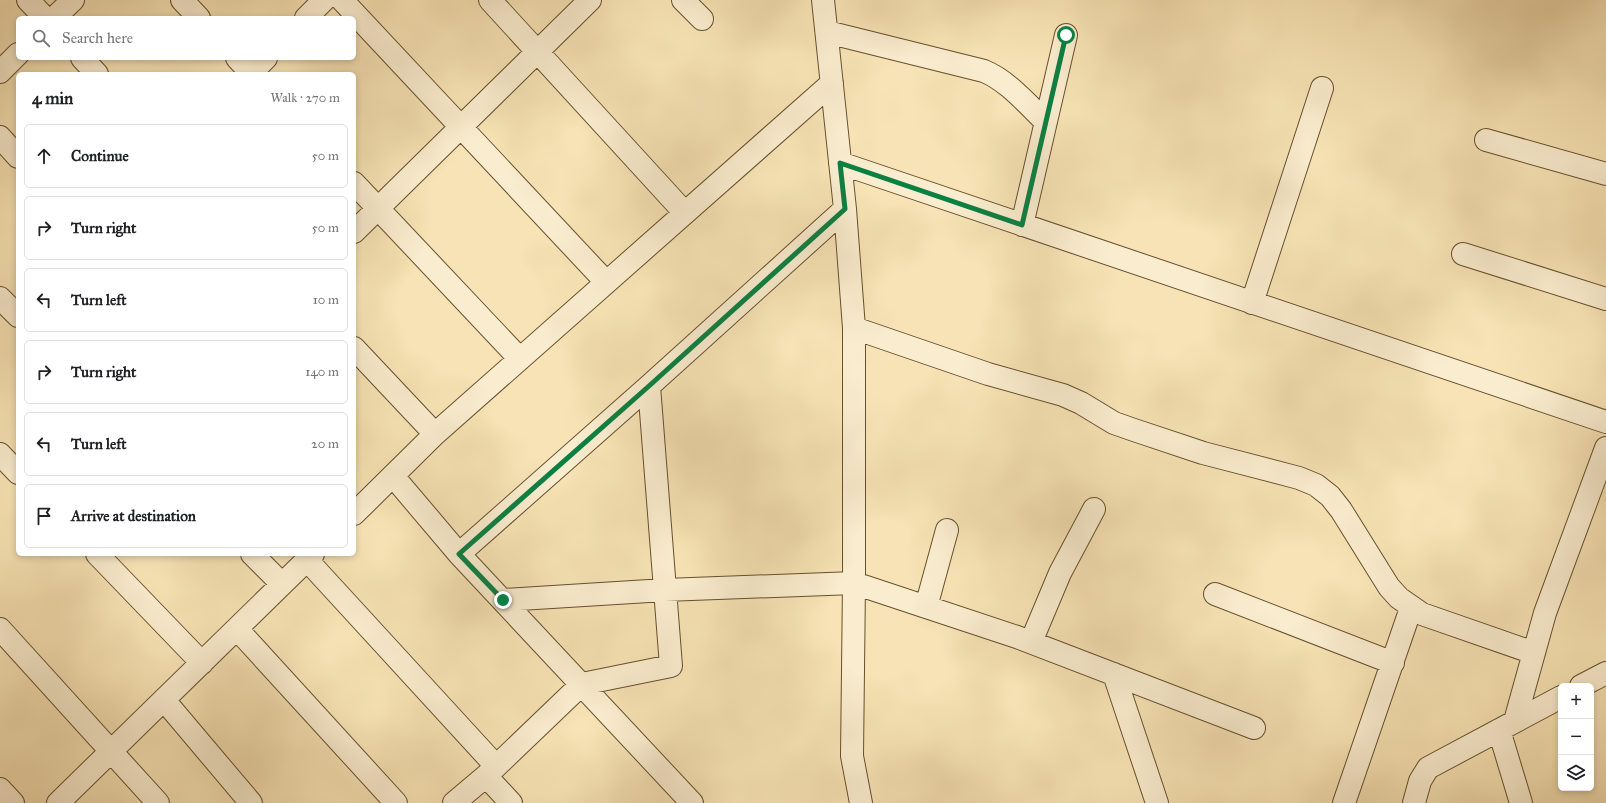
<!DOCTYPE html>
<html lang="en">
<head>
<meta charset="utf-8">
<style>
  :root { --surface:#fff; --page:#f6f6f6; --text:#202124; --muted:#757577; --line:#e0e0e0 }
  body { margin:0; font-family:"IM FELL Great Primer",serif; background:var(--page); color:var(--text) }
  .controls { position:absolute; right:12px; bottom:12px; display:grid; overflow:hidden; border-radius:6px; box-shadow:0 2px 6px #0003 }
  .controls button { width:36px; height:36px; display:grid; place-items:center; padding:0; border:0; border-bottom:1px solid var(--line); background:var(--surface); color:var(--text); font:20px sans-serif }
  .stop { position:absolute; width:12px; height:12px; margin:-9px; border:3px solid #0b8043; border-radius:50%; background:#fff }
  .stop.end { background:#0b8043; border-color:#fff; box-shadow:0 1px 4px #0008 }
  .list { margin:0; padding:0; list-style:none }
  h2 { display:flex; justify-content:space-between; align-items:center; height:52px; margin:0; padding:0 16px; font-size:17px }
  h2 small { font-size:13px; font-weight:400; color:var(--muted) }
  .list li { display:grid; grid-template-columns:26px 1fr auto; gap:12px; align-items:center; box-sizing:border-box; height:64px; margin:0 8px 8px; padding:0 8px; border:1px solid var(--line); border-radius:6px }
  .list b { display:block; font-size:15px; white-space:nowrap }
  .list em { font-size:13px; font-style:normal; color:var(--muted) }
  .icon { flex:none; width:22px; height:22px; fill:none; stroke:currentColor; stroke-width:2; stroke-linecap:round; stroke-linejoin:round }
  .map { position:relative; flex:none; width:1606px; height:803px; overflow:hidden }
  .search { position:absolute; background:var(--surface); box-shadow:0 2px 6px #0003; left:16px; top:16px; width:340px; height:44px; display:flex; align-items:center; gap:10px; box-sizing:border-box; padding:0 14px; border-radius:6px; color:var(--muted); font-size:15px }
  .panel { position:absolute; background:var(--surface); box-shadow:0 2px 6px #0003; left:16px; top:72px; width:340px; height:484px; border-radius:6px }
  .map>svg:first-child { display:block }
</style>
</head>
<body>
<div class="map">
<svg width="1606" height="803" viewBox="0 0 1606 803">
  <rect width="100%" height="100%" fill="#f7e3b5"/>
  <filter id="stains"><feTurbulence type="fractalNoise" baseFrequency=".005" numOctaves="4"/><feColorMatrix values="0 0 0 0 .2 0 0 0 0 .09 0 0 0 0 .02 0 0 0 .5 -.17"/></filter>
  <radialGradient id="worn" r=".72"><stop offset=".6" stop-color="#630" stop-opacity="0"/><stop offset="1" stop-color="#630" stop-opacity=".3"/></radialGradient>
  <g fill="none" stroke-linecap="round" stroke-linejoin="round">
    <g stroke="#66502d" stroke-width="24">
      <path id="minor" d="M 28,0 L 45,18
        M 182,0 L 199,18
        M 342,0 L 606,282
        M 490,0 L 685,213
        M 683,0 L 702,19
        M 823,0 L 845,209 L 854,328 L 854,583 L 852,756 L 861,803
        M 54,18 L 73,0
        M 306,18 L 324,0
        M 827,32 L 984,71 C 1008,81 1027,104 1046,122
        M 82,58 L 97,74
        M 237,58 L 252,74
        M 0,72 L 18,54
        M 250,74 L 266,58
        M 0,137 L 18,157
        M 1486,140 L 1606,174
        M 840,163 L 1606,422
        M 354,183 L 520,359
        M 1022,225 L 1066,35
        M 354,232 L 590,0
        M 1463,254 L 1606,299
        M 0,298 L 18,316
        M 1252,303 L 1322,88
        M 854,328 L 988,374 L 1063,395 L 1081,403 L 1114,423 L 1134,430 L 1203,453 L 1299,478 L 1316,485 L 1330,496 L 1341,510 L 1389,587 L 1399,598 L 1422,614 L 1534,653
        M 354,348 L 435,434
        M 0,454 L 18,473
        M 393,476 L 459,554 L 692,803
        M 354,514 L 435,434 L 832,83
        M 97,554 L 202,663
        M 252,554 L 282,584
        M 459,554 L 649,386 L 845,209
        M 307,560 L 496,766
        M 1215,594 L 1393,663
        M 503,600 L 665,590 L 854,583 L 1017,637 L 1254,728
        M 926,607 L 947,530
        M 0,629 L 158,803
        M 237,629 L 396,803
        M 1031,642 L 1060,573 L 1094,509
        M 1114,674 L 1157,803
        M 1581,686 L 1606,673
        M 164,700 L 251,803
        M 1515,721 L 1545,613 L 1606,448
        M 1499,730 L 1521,803
        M 486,776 L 511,803
        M 0,789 L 13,803
        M 58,803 L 313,554
        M 454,803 L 486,776 L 582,684 L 671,666 L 649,386
        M 1344,803 L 1411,608
        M 1414,803 L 1420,781 L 1428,768 L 1561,697"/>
    </g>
    <use href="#minor" stroke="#faedcf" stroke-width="22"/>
  </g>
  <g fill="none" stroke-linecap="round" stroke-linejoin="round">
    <path stroke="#0b8043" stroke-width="5" d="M 503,600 L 459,554 L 649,386 L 845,209 L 840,163 L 1022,225 L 1066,35"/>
  </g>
  <rect width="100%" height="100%" filter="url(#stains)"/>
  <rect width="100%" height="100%" fill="url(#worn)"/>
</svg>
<div class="controls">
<button>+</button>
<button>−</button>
<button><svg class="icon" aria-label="layers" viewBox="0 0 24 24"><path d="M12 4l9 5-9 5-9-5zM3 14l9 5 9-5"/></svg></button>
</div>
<div class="stop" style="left:1066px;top:35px"></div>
<div class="stop end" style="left:503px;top:600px"></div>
<div class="search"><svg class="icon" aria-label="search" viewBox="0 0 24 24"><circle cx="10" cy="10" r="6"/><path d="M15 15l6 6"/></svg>Search here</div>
<section class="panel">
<h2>4 min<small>Walk · 270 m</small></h2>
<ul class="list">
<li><svg class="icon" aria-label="ahead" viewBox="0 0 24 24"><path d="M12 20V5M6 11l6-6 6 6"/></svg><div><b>Continue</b></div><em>50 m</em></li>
<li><svg class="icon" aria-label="right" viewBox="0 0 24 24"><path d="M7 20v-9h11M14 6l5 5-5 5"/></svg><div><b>Turn right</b></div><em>50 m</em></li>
<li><svg class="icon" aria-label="left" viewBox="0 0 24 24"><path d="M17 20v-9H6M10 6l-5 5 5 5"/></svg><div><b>Turn left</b></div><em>10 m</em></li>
<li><svg class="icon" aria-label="right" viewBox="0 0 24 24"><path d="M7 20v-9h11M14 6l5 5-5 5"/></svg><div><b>Turn right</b></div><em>140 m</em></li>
<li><svg class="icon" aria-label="left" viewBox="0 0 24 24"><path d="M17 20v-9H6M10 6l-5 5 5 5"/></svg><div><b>Turn left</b></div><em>20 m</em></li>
<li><svg class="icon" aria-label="arrive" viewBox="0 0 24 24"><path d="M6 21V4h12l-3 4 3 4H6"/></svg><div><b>Arrive at destination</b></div></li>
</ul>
</section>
</div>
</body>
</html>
